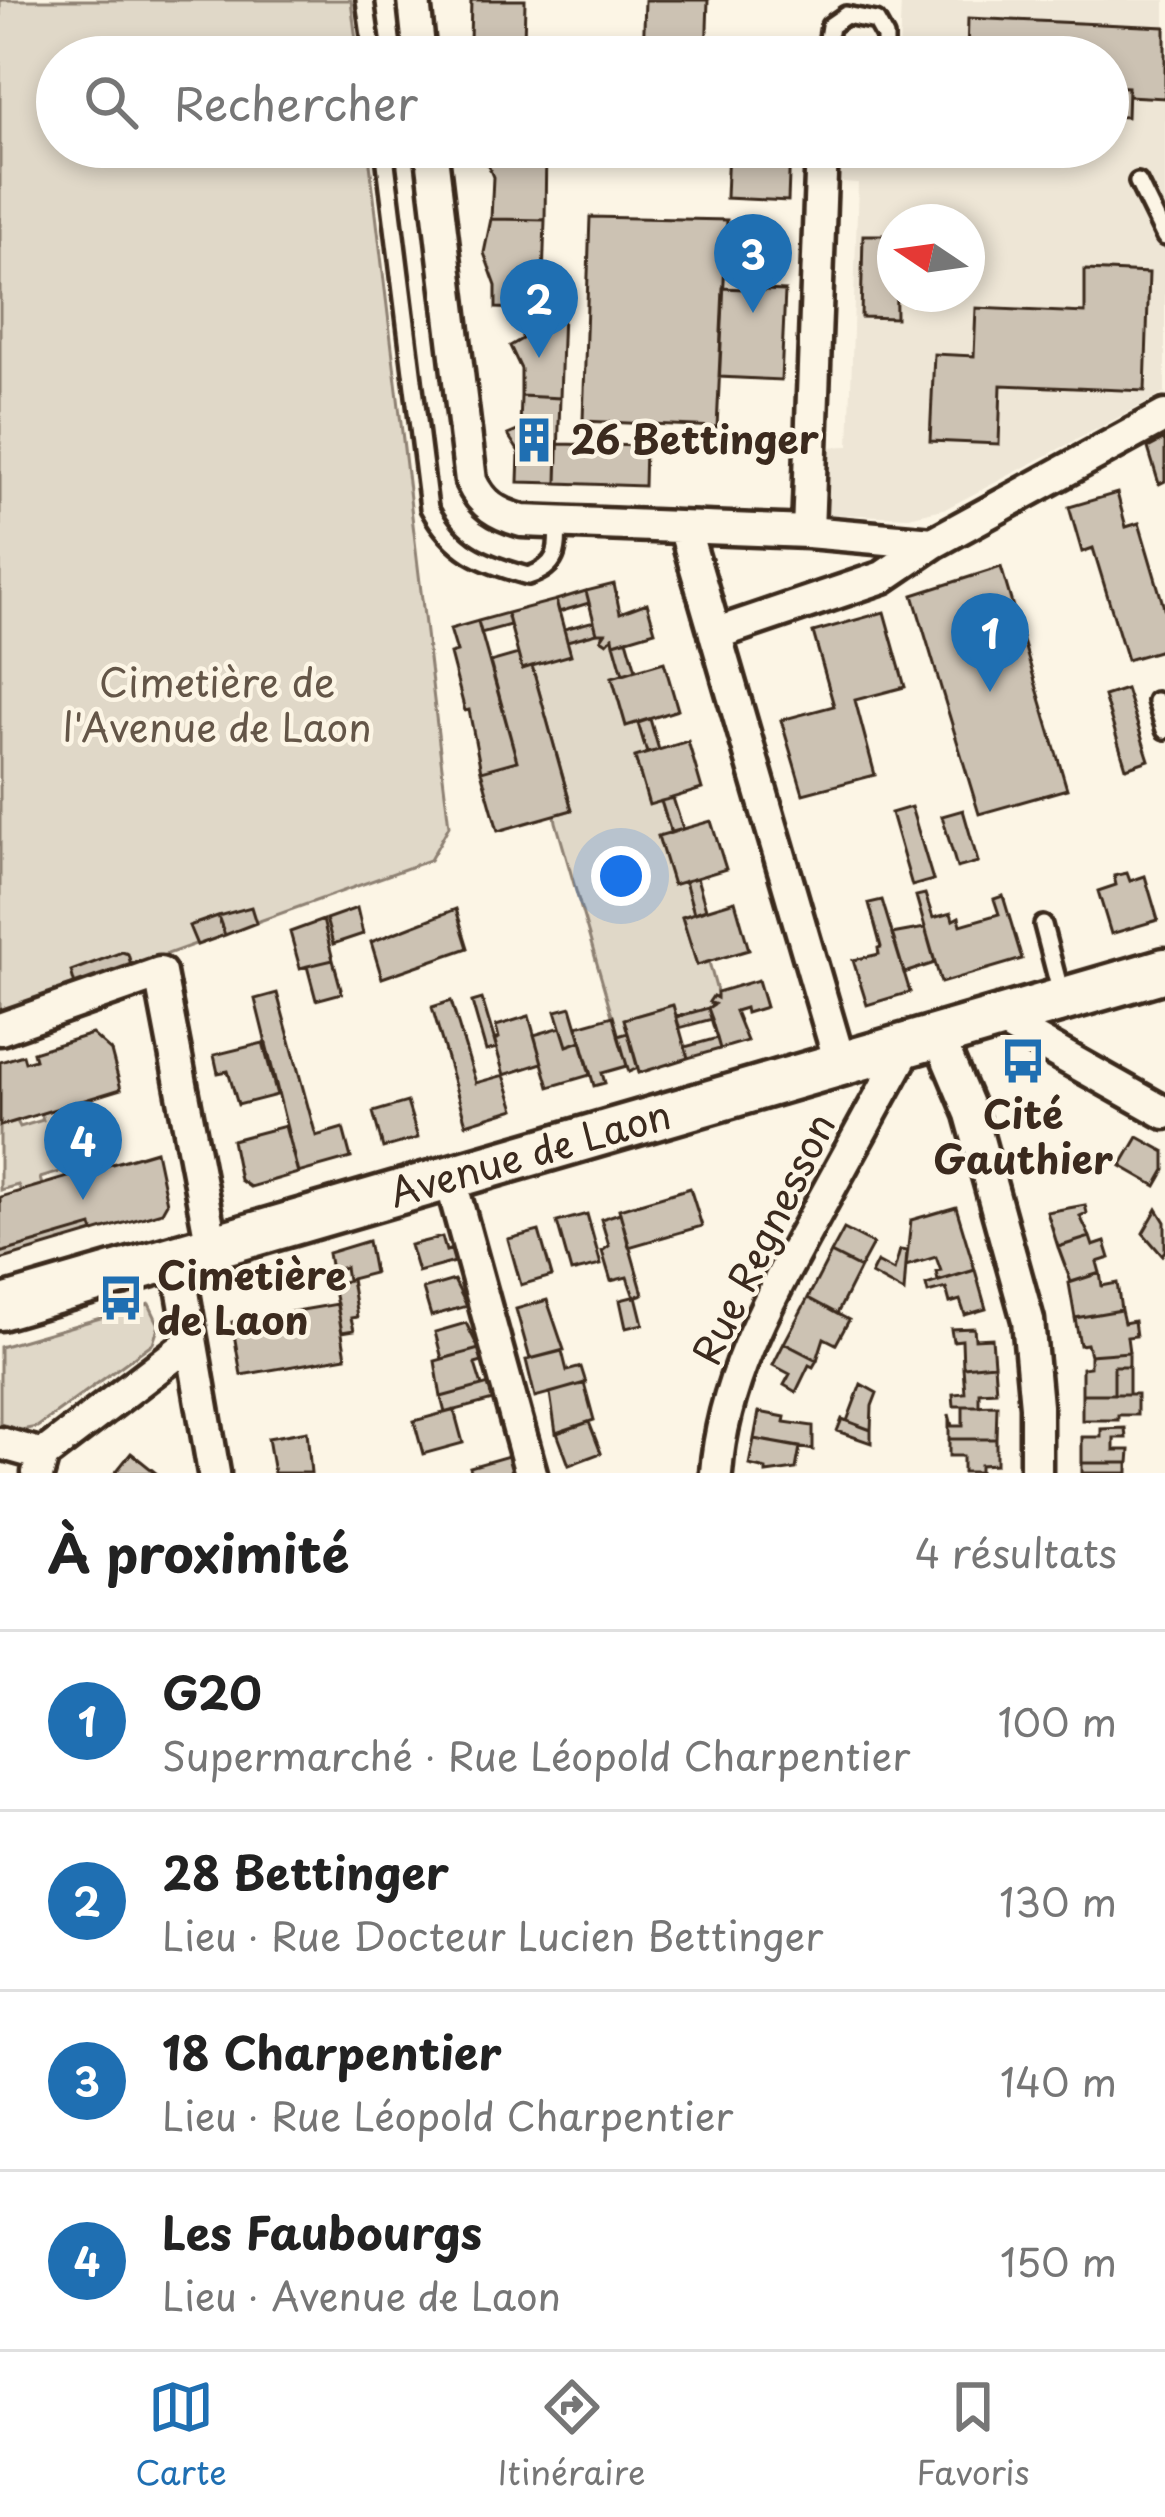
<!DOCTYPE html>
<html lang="fr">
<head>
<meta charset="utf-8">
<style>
  :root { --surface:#fff; --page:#f2f2f2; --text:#222; --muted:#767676; --line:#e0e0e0; --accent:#1f6fb2 }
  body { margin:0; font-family:"Playpen Sans",sans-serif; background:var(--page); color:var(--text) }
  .compass { position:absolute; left:877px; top:204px; width:108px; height:108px; border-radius:50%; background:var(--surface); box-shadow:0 6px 18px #0003; rotate:283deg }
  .you { position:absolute; left:621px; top:876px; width:42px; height:42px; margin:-30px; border:9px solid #fff; border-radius:50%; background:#1a73e8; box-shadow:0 0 0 18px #1a73e833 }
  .badge { display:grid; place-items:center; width:78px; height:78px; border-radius:50%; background:var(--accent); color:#fff; font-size:39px; font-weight:700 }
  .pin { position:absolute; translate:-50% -99px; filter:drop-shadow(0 3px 6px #0008) }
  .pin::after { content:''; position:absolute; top:63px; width:42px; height:36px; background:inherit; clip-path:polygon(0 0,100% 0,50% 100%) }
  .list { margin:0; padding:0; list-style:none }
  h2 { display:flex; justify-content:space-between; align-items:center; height:156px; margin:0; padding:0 48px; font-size:51px }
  h2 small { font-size:39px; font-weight:400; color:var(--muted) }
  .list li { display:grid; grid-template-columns:78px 1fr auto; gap:36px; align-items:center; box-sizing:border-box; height:180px; padding:0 48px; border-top:3px solid var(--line) }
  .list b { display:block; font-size:45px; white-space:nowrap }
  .list p { margin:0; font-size:39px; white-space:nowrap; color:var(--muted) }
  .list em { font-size:39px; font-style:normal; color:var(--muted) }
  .icon { flex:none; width:66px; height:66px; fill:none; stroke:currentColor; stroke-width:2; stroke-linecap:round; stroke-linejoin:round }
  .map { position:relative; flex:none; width:1165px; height:1473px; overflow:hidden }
  .search { position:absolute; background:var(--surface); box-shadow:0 6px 18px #0003; left:36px; right:36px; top:36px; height:132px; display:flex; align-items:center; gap:30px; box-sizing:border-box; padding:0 42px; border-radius:66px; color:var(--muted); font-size:45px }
  .sheet { height:876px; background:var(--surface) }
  nav { display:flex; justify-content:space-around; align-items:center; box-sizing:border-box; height:168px; border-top:3px solid var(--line); background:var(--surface); font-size:33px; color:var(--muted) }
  nav a { display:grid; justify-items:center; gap:6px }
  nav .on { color:var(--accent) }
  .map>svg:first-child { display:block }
</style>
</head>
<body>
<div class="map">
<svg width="1165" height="1473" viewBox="0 0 1165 1473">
  <rect width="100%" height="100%" fill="#fcf5e5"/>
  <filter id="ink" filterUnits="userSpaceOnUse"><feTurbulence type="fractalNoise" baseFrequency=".00833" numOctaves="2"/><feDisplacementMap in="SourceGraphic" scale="24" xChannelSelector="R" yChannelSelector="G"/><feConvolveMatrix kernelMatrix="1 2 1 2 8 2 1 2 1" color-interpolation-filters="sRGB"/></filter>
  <g filter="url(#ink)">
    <path fill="#eee6d6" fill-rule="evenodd" d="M 901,0 L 1165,0 L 1165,393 L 947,508 L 909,517 L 829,514 L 822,506 L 819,447 L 849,446 L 858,183 L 829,181 L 836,147 L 1108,147 L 1108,57 L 899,57 ZM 895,222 L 967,222 L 967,294 L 895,294 Z"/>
    <path fill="#e0d8c8" stroke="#8e8173" stroke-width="3" d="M 0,0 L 351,0 L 358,57 L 57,57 L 57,147 L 368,147 L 449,826 L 430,860 L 0,1014 Z
      M 601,632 L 605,633 L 601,639 L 607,642 L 613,637 L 623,674 L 612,678 L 626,725 L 638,723 L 647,753 L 635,758 L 649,804 L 661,801 L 671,833 L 659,837 L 673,884 L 685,881 L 694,913 L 682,917 L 697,965 L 709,962 L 718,995 L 710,1001 L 713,1007 L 676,1017 L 672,1005 L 625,1019 L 628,1033 L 618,1036 L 556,822 L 555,815 L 572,810 L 532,666 L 567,641 Z
      M 69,1105 L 87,1172 L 66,1178 L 63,1171 L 40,1178 L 42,1185 L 21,1191 L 18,1185 L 0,1190 L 0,1126 L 17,1121 L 20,1127 L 43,1120 L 41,1113 Z
      M 149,1304 L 159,1325 L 153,1343 L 37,1427 L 21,1430 L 0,1424 L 0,1347 Z"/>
    <path fill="#ccc2b3" stroke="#3b2a1e" stroke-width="3" d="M 471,0 L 525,0 L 524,45 L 470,43 Z
      M 645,0 L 708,0 L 706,57 L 643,57 Z
      M 968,18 L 1165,27 L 1165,98 L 1128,96 L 1128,87 L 1108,86 L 1108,57 L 967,57 Z
      M 1108,86 L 1128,87 L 1127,117 L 1108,116 Z
      M 500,147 L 546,147 L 545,220 L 491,219 L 493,177 L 488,165 L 500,158 Z
      M 728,147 L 790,147 L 788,201 L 726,198 Z
      M 590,217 L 727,220 L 717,427 L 583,421 Z
      M 491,219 L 545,220 L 542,310 L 496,308 L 496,286 L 484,253 Z
      M 863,235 L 895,235 L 896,318 L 861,317 Z
      M 1085,270 L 1149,273 L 1145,391 L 1001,385 L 999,444 L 930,441 L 934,354 L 974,356 L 976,308 L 1085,313 Z
      M 723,288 L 785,291 L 781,380 L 719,377 Z
      M 522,309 L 563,311 L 560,398 L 521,396 L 521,369 L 510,346 L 522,339 Z
      M 521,396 L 560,398 L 557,483 L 518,482 L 519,452 L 508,435 L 520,430 Z
      M 1165,439 L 1165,481 L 1159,484 L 1148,448 Z
      M 558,444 L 645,446 L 644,486 L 557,483 Z
      M 1117,493 L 1126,527 L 1139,523 L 1165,611 L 1165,649 L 1127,660 L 1093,548 L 1082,552 L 1069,507 Z
      M 1001,567 L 1067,789 L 979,814 L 913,595 Z
      M 614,584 L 620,613 L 647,603 L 655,631 L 614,643 L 613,637 L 607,643 L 601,639 L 605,633 L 597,633 L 586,591 Z
      M 586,591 L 589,603 L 559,612 L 556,600 Z
      M 556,600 L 571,655 L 522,669 L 507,613 Z
      M 884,612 L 905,687 L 855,700 L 875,775 L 803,794 L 781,720 L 834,706 L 813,632 Z
      M 507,613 L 510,625 L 481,633 L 478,621 Z
      M 478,621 L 517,761 L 481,771 L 469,710 L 465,711 L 450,654 L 457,652 L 450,629 Z
      M 594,621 L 597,633 L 567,641 L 564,629 Z
      M 627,639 L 636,670 L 623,674 L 614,643 Z
      M 518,654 L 522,669 L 532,666 L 572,810 L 498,831 L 481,771 L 517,761 L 490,662 Z
      M 664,662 L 678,710 L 626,726 L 612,677 Z
      M 1126,689 L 1149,760 L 1126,768 L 1104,696 Z
      M 650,719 L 659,750 L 647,753 L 638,723 Z
      M 688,741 L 702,789 L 649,805 L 635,757 Z
      M 673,798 L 683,829 L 671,833 L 661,801 Z
      M 911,807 L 933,880 L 912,886 L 891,813 Z
      M 963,810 L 978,862 L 957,868 L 942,816 Z
      M 711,821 L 726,869 L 673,885 L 658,836 Z
      M 1127,873 L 1130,881 L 1145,876 L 1158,920 L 1111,934 L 1098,891 L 1116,885 L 1114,876 Z
      M 697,878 L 706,909 L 694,913 L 685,881 Z
      M 925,894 L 933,918 L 951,913 L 953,920 L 959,917 L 961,925 L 999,914 L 994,899 L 1003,896 L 1022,959 L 941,983 L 916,896 Z
      M 882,900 L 910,992 L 867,1005 L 853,960 L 879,954 L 878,948 L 881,947 L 869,903 Z
      M 735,901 L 749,950 L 697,965 L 682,917 Z
      M 251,907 L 256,923 L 225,935 L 218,916 Z
      M 357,908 L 363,934 L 333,944 L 326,919 Z
      M 456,909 L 468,948 L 382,978 L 371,942 Z
      M 218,916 L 225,935 L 197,945 L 189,926 Z
      M 323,920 L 333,960 L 300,968 L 290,932 Z
      M 925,928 L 935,963 L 904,973 L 892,934 Z
      M 122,952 L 128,954 L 132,968 L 76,989 L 71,971 Z
      M 333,960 L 342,993 L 316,1000 L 307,966 Z
      M 758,980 L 766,1007 L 746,1013 L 745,1008 L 735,1011 L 747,1041 L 720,1049 L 708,1008 L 714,1004 L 709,1002 L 713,996 L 717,998 L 717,992 Z
      M 277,993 L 316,1136 L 343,1128 L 351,1158 L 298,1173 L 255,999 Z
      M 482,999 L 497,1048 L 486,1051 L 472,1002 Z
      M 451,1001 L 476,1083 L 504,1075 L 515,1109 L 466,1124 L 432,1007 Z
      M 673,1005 L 688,1058 L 639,1073 L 624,1019 Z
      M 571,1007 L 581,1041 L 567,1046 L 556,1011 Z
      M 708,1008 L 712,1019 L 679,1028 L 676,1017 Z
      M 529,1016 L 542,1063 L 504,1075 L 494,1040 L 499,1038 L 496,1026 Z
      M 613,1016 L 627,1066 L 602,1073 L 605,1083 L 594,1086 L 577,1026 Z
      M 561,1027 L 567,1046 L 581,1041 L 590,1075 L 549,1087 L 534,1035 Z
      M 628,1033 L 638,1068 L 629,1072 L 618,1036 Z
      M 92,1034 L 111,1051 L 121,1089 L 0,1126 L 0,1062 L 23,1055 L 25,1062 L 35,1059 L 33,1052 Z
      M 717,1038 L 720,1049 L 688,1058 L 685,1047 Z
      M 263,1043 L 277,1095 L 238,1105 L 228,1071 L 218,1073 L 214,1055 Z
      M 407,1102 L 418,1138 L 383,1148 L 373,1112 Z
      M 285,1126 L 298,1173 L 250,1187 L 240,1180 L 232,1140 Z
      M 1138,1137 L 1165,1152 L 1165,1170 L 1156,1186 L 1121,1166 Z
      M 156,1151 L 167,1203 L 162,1212 L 94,1232 L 92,1226 L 0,1253 L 0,1197 Z
      M 690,1188 L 702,1226 L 629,1247 L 619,1209 Z
      M 1085,1205 L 1087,1213 L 1080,1216 L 1090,1237 L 1058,1247 L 1047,1212 Z
      M 956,1207 L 975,1270 L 938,1281 L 936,1272 L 941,1271 L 936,1257 L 906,1266 L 911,1220 Z
      M 1157,1209 L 1165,1222 L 1165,1251 L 1162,1255 L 1143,1233 Z
      M 620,1213 L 643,1294 L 634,1297 L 627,1277 L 611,1281 L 602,1251 L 609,1246 L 601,1219 Z
      M 587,1214 L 601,1265 L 571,1272 L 557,1222 Z
      M 92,1226 L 94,1232 L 0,1260 L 0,1253 Z
      M 844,1229 L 873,1244 L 860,1268 L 831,1253 Z
      M 539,1231 L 552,1276 L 521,1285 L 508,1239 Z
      M 442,1237 L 446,1251 L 452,1249 L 455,1262 L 418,1272 L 410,1245 Z
      M 1090,1237 L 1093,1246 L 1105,1242 L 1110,1258 L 1097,1262 L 1100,1273 L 1071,1282 L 1058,1247 Z
      M 368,1241 L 374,1273 L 347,1280 L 345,1267 L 331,1271 L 328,1253 Z
      M 900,1250 L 907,1251 L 904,1292 L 871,1274 L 877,1262 L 894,1271 Z
      M 831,1253 L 860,1268 L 837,1314 L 808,1298 Z
      M 975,1270 L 986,1309 L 965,1315 L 960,1300 L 950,1303 L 946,1288 L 928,1293 L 926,1285 Z
      M 1100,1273 L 1102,1286 L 1117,1283 L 1121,1310 L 1075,1318 L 1069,1283 Z
      M 351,1279 L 357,1317 L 351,1318 L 354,1330 L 342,1332 L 333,1285 Z
      M 454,1280 L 467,1306 L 431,1316 L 423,1289 Z
      M 636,1296 L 643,1324 L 626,1328 L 620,1300 Z
      M 808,1298 L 849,1320 L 836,1344 L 824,1338 L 817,1360 L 784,1343 Z
      M 547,1300 L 564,1350 L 530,1359 L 516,1309 Z
      M 337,1304 L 346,1357 L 241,1375 L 232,1322 Z
      M 1121,1310 L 1124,1323 L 1134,1321 L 1136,1336 L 1127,1337 L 1129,1352 L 1090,1355 L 1087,1344 L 1080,1345 L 1075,1318 Z
      M 466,1323 L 479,1349 L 442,1359 L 435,1332 Z
      M 974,1328 L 975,1339 L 992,1338 L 994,1364 L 963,1367 L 962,1340 L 953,1341 L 951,1329 Z
      M 784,1343 L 817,1360 L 813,1367 L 809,1365 L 796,1392 L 784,1385 L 790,1374 L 773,1365 Z
      M 479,1349 L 482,1362 L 475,1364 L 482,1386 L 441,1397 L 435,1361 Z
      M 562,1351 L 567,1371 L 581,1367 L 586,1383 L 535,1397 L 526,1360 Z
      M 1129,1352 L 1129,1366 L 1114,1366 L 1114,1394 L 1082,1394 L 1082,1368 L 1090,1367 L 1090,1355 Z
      M 994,1364 L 996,1391 L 979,1392 L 979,1406 L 954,1406 L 953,1394 L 965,1393 L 963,1367 Z
      M 1114,1366 L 1129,1366 L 1129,1394 L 1114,1394 Z
      M 584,1383 L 594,1420 L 556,1433 L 550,1393 Z
      M 489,1384 L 493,1400 L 445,1413 L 441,1397 Z
      M 861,1384 L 877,1393 L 872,1406 L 871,1430 L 847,1421 Z
      M 1082,1394 L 1137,1394 L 1137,1415 L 1118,1415 L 1118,1420 L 1082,1420 Z
      M 997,1405 L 996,1439 L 949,1439 L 949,1414 L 952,1426 L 963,1426 L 963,1406 Z
      M 454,1410 L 463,1443 L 423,1454 L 414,1421 Z
      M 759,1412 L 785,1417 L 784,1422 L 813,1426 L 813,1450 L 754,1439 Z
      M 842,1419 L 871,1430 L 871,1443 L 837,1431 Z
      M 589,1422 L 601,1453 L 569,1465 L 557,1433 Z
      M 1125,1428 L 1126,1438 L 1114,1438 L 1114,1450 L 1130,1450 L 1129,1463 L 1082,1463 L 1082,1437 L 1101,1437 L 1101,1429 Z
      M 307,1431 L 311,1473 L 274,1473 L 268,1438 Z
      M 754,1439 L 800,1447 L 796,1469 L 766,1473 L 766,1469 L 749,1465 Z
      M 949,1439 L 996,1439 L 996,1464 L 980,1465 L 980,1472 L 963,1472 L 963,1456 L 949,1456 Z
      M 131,1453 L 156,1473 L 115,1473 Z
      M 508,1456 L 513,1473 L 472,1473 L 470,1467 Z
      M 1082,1463 L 1128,1463 L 1128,1473 L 1082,1473 Z"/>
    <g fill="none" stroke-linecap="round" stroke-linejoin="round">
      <g stroke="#3b2a1e" stroke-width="24">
        <path id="lane" d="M 365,0 L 373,57
          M 825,57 L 830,26 L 846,15 L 876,21 L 885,37 L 885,57
          M 384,147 L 429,508 C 453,552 481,563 528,576 C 558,567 559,550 557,523
          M 1138,182 L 1165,237
          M 1156,701 L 1165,730
          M 1043,925 L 1062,998"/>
      </g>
      <g stroke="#3b2a1e" stroke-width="39">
        <path id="street" d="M 414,0 L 420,57
          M 431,147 L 471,481 C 482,505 497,514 522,521 L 808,532 L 933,543 L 1165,416
          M 685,530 L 841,1066
          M 808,532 L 822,147
          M 715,634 L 883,577 L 933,543
          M 998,1019 L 1165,1113
          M 0,1029 L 160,973 L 212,1247
          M 939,1038 L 971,1114 L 1028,1320 L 1036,1406 L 1036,1473
          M 450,1178 L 531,1473
          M 177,1257 L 214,1473
          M 0,1443 L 43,1455
          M 38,1473 L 43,1455 L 190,1343
          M 716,1473 C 723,1379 770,1298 814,1217 C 845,1160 876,1103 907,1047"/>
      </g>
      <g stroke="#3b2a1e" stroke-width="51">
        <g id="secondary">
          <path id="s1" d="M 0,1308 L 1165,970"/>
        </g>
      </g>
      <use href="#lane" stroke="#fcf5e5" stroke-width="15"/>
      <use href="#street" stroke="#fcf5e5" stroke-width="30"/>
      <use href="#secondary" stroke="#fcf5e5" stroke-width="42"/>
    </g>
  </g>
  <defs>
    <g id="building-bare" transform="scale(3.6)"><path d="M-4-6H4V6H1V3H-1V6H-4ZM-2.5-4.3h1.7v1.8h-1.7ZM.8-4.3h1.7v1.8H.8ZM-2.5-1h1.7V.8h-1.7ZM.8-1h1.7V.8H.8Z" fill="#1f6fb2" stroke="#fcf5e5" stroke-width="2.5" paint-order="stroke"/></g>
    <g id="bus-bare" transform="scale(3.6)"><path d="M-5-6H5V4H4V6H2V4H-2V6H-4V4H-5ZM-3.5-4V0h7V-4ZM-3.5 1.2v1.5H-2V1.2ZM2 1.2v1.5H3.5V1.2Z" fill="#1f6fb2" stroke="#fcf5e5" stroke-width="2.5" paint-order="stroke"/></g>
  </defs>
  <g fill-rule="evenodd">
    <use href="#building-bare" x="534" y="440"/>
    <use href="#bus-bare" x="1023" y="1061"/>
    <use href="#bus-bare" x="121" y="1298"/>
  </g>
  <g text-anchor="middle" stroke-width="9" stroke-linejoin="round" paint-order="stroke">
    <g font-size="39" font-weight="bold" fill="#3b2a1e" stroke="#fcf5e5" text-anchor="start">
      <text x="570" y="454">26 Bettinger</text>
      <text x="1023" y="1129" text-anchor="middle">Cité<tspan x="1023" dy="45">Gauthier</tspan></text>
      <text x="157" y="1290">Cimetière<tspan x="157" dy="45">de Laon</tspan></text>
    </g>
    <g font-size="39" fill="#645648" stroke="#fcf5e5">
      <text x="217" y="697">Cimetière de<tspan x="217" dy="45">l'Avenue de Laon</tspan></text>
    </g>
    <g font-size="39" fill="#3b2a1e" stroke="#fcf5e5">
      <text dy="14" stroke="none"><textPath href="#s1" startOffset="552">Avenue de Laon</textPath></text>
      <text transform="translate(764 1239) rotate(-64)" y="14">Rue Regnesson</text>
    </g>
  </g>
</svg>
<svg class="compass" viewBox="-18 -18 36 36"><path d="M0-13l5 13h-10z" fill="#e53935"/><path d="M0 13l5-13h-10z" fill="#767676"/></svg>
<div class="you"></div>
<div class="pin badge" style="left:990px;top:692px">1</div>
<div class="pin badge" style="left:539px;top:358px">2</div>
<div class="pin badge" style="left:753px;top:313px">3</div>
<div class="pin badge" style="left:83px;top:1200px">4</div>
<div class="search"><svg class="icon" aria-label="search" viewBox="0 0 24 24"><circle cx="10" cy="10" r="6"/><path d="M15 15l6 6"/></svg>Rechercher</div>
</div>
<section class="sheet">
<h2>À proximité<small>4 résultats</small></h2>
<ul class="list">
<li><span class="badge">1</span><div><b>G20</b><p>Supermarché · Rue Léopold Charpentier</p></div><em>100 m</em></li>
<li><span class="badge">2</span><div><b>28 Bettinger</b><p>Lieu · Rue Docteur Lucien Bettinger</p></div><em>130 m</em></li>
<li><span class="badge">3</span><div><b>18 Charpentier</b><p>Lieu · Rue Léopold Charpentier</p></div><em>140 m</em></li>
<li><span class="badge">4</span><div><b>Les Faubourgs</b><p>Lieu · Avenue de Laon</p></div><em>150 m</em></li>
</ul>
</section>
<nav>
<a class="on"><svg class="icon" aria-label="map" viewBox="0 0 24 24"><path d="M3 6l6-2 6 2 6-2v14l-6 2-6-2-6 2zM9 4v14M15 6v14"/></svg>Carte</a>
<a><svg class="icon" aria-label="directions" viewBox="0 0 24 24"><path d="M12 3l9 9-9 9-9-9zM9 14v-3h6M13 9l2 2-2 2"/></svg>Itinéraire</a>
<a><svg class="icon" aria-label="saved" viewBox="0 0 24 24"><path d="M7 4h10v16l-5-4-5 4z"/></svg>Favoris</a>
</nav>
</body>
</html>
